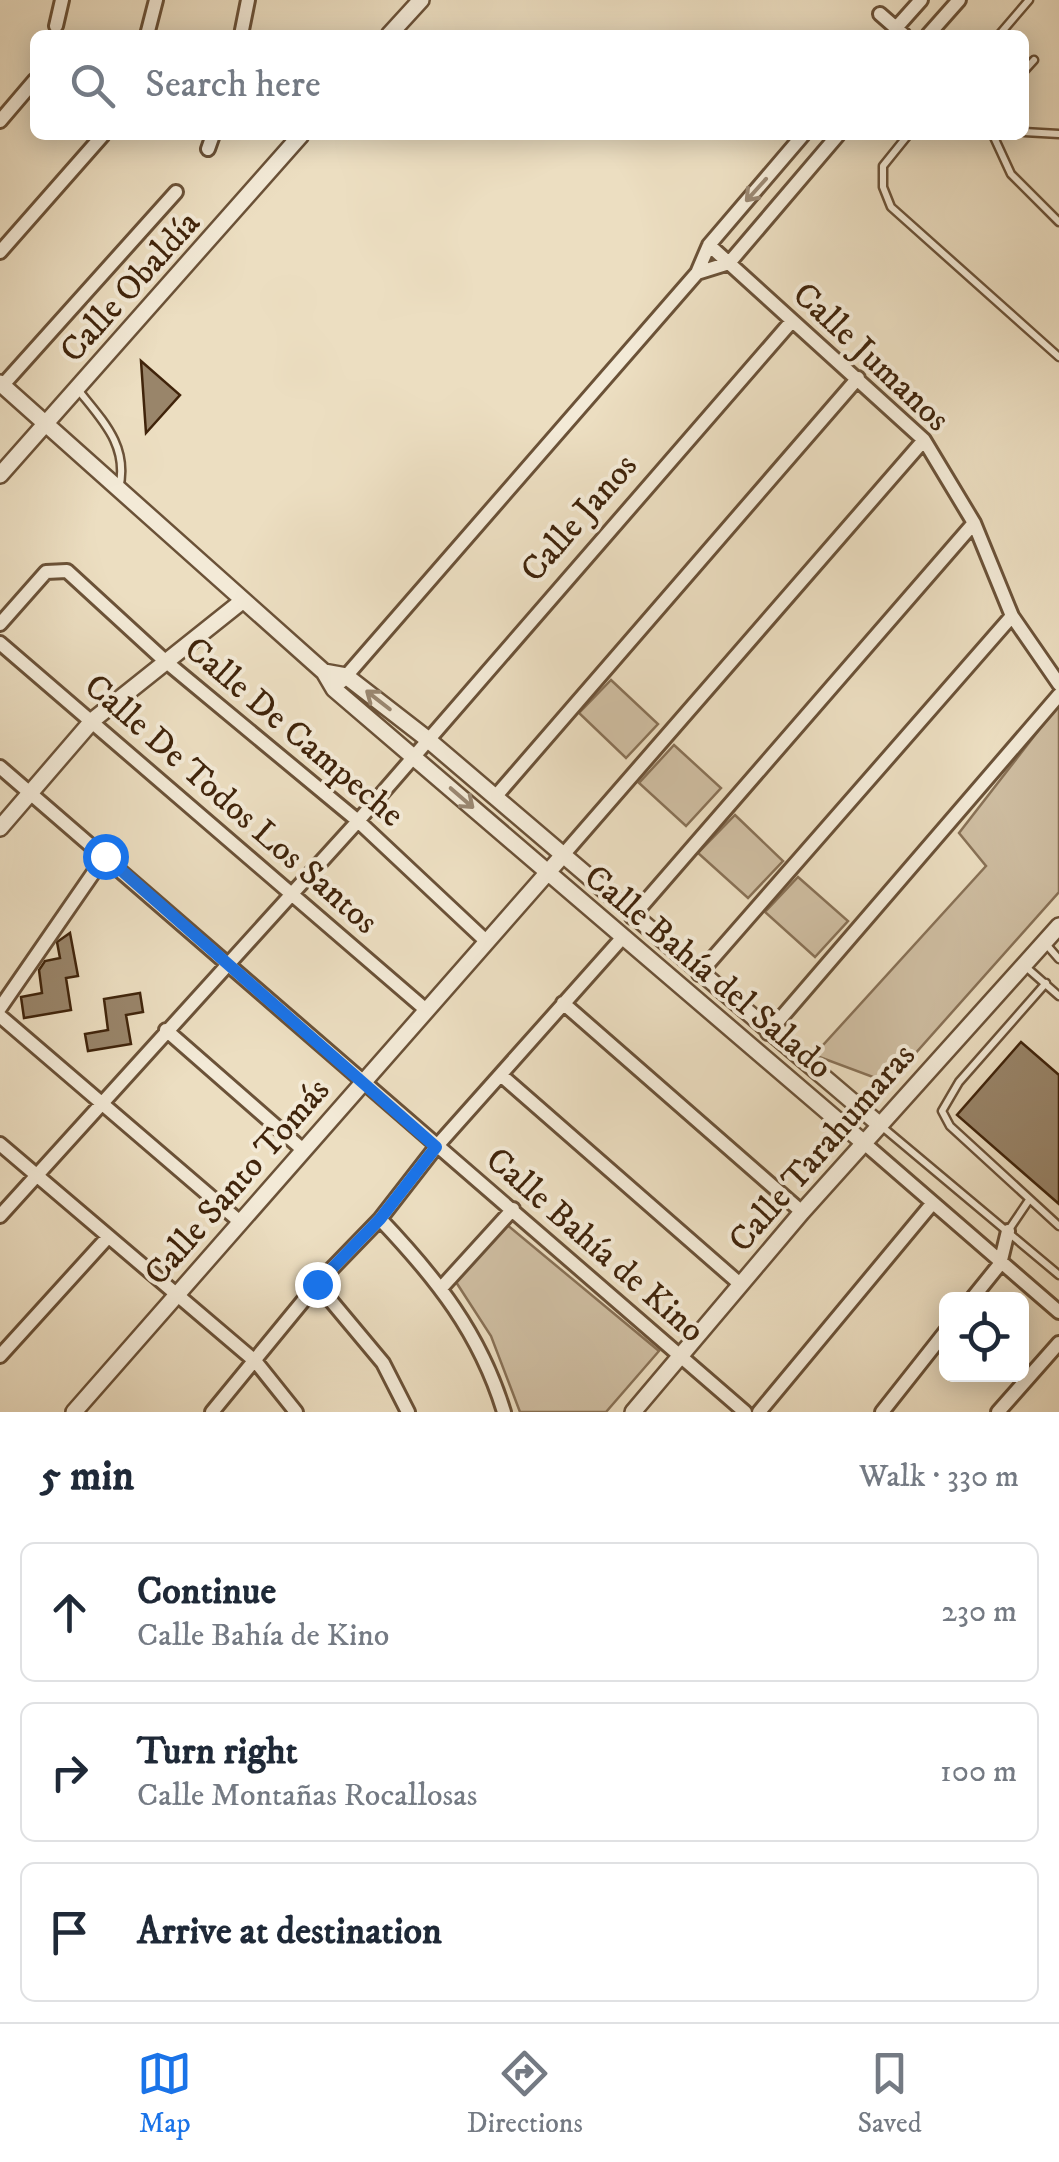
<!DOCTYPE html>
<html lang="en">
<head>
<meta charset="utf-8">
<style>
  :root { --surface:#fff; --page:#f2f2f3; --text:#1f2937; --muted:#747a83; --line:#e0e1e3; --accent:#1a73e8 }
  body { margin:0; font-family:"IM FELL DW Pica",serif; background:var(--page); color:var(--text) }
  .controls { position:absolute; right:30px; bottom:30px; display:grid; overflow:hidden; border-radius:15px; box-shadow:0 5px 25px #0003 }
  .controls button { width:90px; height:90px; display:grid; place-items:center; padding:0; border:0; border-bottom:2px solid var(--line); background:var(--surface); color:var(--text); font:50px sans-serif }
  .stop { position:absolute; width:30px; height:30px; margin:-22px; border:8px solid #1a73e8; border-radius:50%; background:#fff }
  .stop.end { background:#1a73e8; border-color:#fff; box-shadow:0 2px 10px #0008 }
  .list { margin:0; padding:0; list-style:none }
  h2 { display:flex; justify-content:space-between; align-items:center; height:130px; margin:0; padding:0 40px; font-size:42px }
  h2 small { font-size:32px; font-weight:400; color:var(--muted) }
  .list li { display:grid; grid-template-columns:65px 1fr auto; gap:30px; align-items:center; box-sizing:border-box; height:140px; margin:0 20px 20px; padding:0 20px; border:2px solid var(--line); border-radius:15px }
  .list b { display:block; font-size:38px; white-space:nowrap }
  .list p { margin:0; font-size:32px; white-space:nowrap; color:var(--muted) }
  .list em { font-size:32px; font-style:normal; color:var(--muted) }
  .icon { flex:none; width:55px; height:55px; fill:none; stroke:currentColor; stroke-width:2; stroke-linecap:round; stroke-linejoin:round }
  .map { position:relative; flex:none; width:1059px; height:1412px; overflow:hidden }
  .search { position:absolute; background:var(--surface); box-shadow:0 5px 25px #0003; left:30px; right:30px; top:30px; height:110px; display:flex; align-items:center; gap:25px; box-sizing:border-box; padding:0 35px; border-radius:15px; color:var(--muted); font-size:38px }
  .sheet { height:610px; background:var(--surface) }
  nav { display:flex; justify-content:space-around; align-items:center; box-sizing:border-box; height:140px; border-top:2px solid var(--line); background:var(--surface); font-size:28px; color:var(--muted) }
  nav a { display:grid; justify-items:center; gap:5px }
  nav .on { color:var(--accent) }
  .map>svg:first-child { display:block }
</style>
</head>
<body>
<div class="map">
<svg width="1059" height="1412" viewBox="0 0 1059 1412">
  <rect width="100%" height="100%" fill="#ecdec1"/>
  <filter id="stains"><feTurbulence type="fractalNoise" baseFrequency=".002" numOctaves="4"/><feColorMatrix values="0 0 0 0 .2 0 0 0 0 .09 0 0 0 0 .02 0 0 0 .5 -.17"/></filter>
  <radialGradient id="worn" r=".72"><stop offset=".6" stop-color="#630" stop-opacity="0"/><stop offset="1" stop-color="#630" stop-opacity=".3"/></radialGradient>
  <path fill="#cfbea2" stroke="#887156" stroke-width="2.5" d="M 611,680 L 658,724 L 626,758 L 579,713 Z
    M 1059,704 L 1059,892 L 889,1083 L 814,1055 L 986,866 L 959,833 Z
    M 674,745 L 721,788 L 686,826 L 639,783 Z
    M 735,815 L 783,861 L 748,898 L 698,853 Z
    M 798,877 L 848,921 L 815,957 L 765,912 Z
    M 506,1224 L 659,1351 L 606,1412 L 520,1412 L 491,1336 L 456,1282 Z"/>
  <path fill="#99856a" stroke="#40240b" stroke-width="2.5" d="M 141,361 L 180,395 L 146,433 Z
    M 70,933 L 78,976 L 66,978 L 71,1010 L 24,1018 L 21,997 L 42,993 L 39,970 L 45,961 L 60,958 L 57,942 Z
    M 140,993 L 143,1012 L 126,1015 L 131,1044 L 88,1051 L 85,1034 L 108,1030 L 104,999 Z
    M 1021,1042 L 1059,1075 L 1059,1204 L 957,1115 Z"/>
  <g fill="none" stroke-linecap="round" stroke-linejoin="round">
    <g stroke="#6b5238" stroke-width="11">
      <path id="service" d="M 999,35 L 1029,0
        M 1024,71 L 1034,60
        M 1024,132 L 1059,134
        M 908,135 L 883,166 L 883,187 L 891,207 L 1059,357
        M 993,135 L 1011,174 L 1059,222
        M 79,391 C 104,422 129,447 119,489
        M 1045,943 L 1059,959
        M 1026,967 L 1059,996
        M 1046,983 L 959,1082 L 942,1111 L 950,1126 L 1059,1226
        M 880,1125 L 1059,1275
        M 1008,1231 L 1029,1200"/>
    </g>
    <g stroke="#6b5238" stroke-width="18">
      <path id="minor" d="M 880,14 L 904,35
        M 56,26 L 62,0
        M 896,28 L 921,0
        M 147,35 L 156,0
        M 241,35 L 248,0
        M 928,35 L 959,0
        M 0,121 L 35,80
        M 208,149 L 213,135
        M 709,245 L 924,440 L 974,523 L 1012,616 L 1059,684
        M 0,252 L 103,135
        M 697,273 L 729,263 L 838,135
        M 2,386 L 176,192
        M 0,624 L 46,572 L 67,571 L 164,660 L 358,821 L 487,942
        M 0,643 L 425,1009
        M 341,682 L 697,273 L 709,245 L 803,135
        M 0,767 L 745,1412
        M 496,796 L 858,378
        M 563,855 L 924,440
        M 632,917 L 974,523
        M 699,974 L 1012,616
        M 563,1003 L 802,1212
        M 0,1008 L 105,856
        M 0,1016 L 239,1221
        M 166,1030 L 302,1149
        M 768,1033 L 1059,695
        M 502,1076 L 740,1284
        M 864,1143 L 1059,1312
        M 0,1144 L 256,1362 L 296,1412
        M 0,1216 L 358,821 L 792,321
        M 380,1219 C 436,1278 480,1333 504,1412
        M 317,1284 L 383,1363 L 408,1412
        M 443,1286 L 513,1209
        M 971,1300 L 1000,1264 L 1008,1231
        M 0,1356 L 108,1237
        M 212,1412 L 317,1284 L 380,1219 L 436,1147 L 623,937
        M 759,1412 L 931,1205
        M 882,1412 L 946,1331
        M 998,1412 L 1059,1343"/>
    </g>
    <g stroke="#6b5238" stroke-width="20">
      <path id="tertiary" d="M 389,35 L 421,0
        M 0,383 L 324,672 L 334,689 L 864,1143
        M 0,475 L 301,135
        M 324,672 L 346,676 L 426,738 L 880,1125
        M 0,828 L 93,720 L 241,602
        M 74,1412 L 563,855
        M 633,1412 L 802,1212 L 1059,926"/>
    </g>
    <use href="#service" stroke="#f3ead7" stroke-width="6"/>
    <use href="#minor" stroke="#f3ead7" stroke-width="12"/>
    <use href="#tertiary" stroke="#f3ead7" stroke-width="15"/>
  </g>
  <defs><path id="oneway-shaft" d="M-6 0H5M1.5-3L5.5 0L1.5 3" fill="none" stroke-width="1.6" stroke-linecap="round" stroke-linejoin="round" transform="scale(2.5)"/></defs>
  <g stroke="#9a8771">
    <use href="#oneway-shaft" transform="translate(756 190) rotate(132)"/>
    <use href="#oneway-shaft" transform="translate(378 700) rotate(-142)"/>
    <use href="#oneway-shaft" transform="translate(462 798) rotate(41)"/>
  </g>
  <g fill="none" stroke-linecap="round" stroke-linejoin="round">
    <path stroke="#1a73e8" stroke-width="12" d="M 105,856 L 436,1147 L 380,1219 L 317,1284"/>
  </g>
  <g text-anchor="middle" stroke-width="8" stroke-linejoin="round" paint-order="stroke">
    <g font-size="35" fill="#40240b" stroke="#f3ead7">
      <text transform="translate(129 286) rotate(-48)" y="12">Calle Obaldía</text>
      <text transform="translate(872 356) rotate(43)" y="12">Calle Jumanos</text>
      <text transform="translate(578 517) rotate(-49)" y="12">Calle Janos</text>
      <text transform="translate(295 731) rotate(40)" y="12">Calle De Campeche</text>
      <text transform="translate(232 803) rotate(41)" y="12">Calle De Todos Los Santos</text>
      <text transform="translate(709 971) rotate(40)" y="12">Calle Bahía del Salado</text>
      <text transform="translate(821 1147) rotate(-49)" y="12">Calle Tarahumaras</text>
      <text transform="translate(236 1181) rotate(-49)" y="12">Calle Santo Tomás</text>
      <text transform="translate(596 1244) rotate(41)" y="12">Calle Bahía de Kino</text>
    </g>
  </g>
  <rect width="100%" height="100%" filter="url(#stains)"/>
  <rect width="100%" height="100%" fill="url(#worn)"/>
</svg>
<div class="controls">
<button><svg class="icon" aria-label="locate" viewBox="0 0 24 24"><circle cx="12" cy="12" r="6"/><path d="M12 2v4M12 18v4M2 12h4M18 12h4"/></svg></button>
</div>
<div class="stop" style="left:105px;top:856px"></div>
<div class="stop end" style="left:317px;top:1284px"></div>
<div class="search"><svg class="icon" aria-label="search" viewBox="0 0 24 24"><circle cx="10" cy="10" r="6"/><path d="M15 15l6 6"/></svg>Search here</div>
</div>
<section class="sheet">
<h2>5 min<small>Walk · 330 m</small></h2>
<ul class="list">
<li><svg class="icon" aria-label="ahead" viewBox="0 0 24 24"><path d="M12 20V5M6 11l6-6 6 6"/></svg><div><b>Continue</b><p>Calle Bahía de Kino</p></div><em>230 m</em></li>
<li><svg class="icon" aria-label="right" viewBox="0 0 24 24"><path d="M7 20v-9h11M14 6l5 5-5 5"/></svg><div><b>Turn right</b><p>Calle Montañas Rocallosas</p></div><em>100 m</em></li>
<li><svg class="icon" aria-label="arrive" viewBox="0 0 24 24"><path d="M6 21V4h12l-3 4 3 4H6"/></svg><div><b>Arrive at destination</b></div></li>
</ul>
</section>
<nav>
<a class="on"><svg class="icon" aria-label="map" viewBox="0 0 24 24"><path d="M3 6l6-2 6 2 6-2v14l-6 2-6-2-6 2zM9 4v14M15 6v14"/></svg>Map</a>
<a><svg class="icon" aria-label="directions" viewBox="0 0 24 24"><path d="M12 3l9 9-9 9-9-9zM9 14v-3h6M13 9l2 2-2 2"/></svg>Directions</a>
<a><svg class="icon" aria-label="saved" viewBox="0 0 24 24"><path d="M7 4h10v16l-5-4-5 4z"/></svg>Saved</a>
</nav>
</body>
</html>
